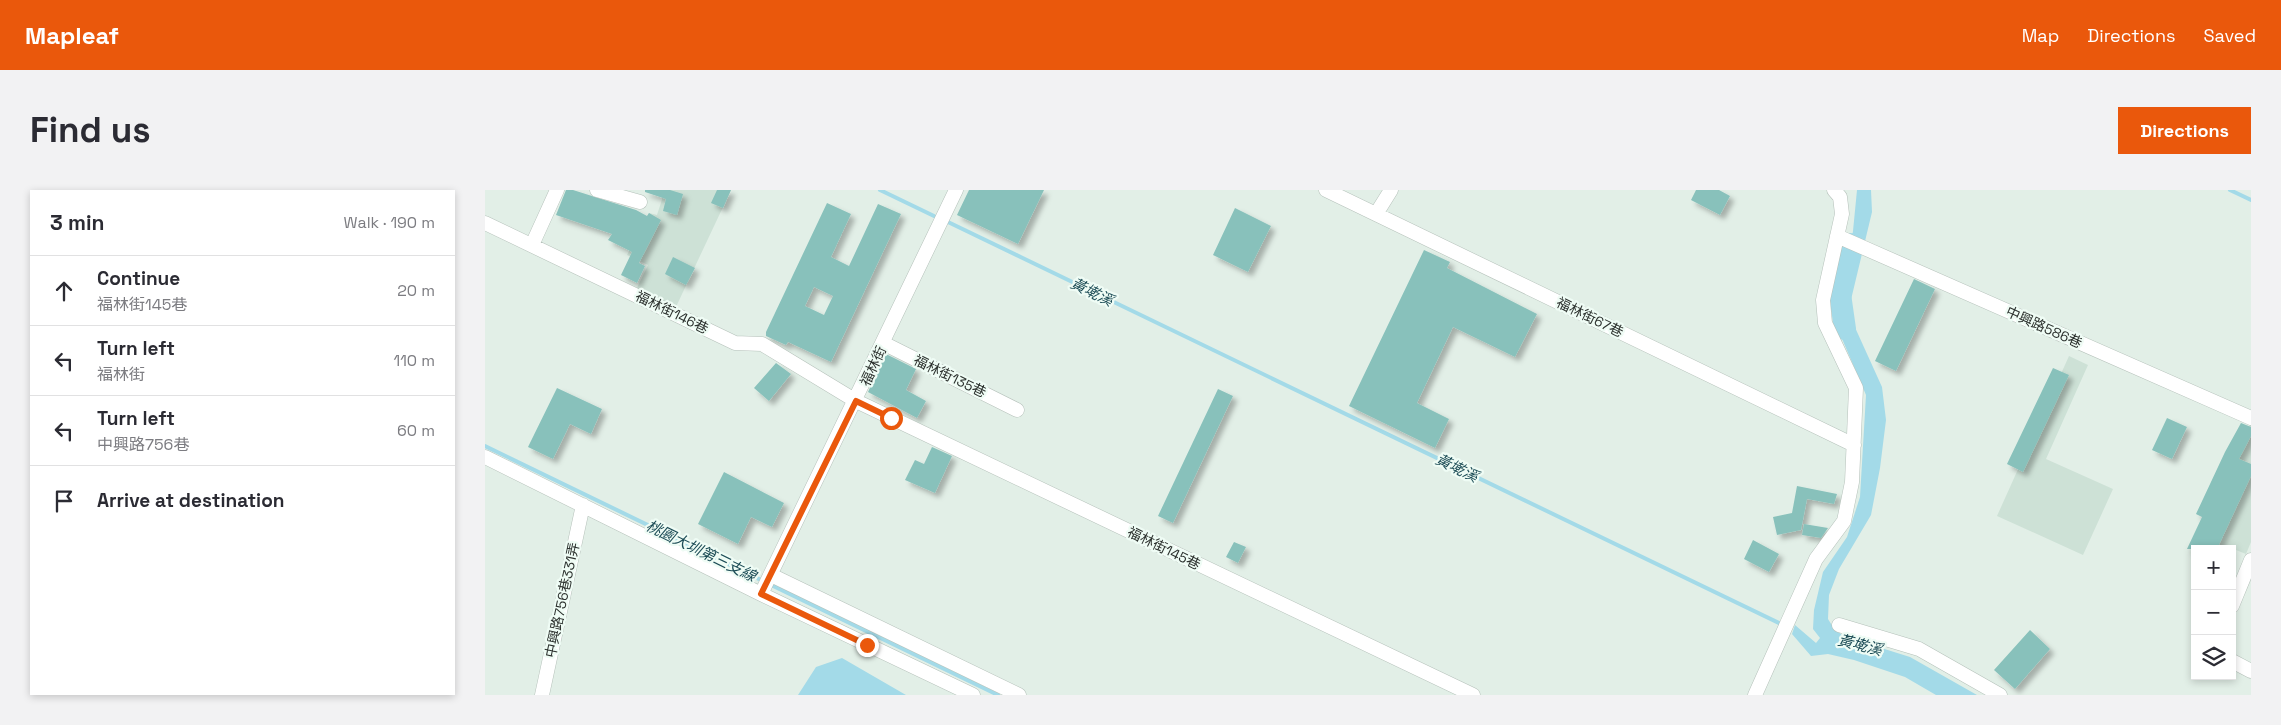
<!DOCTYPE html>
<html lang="en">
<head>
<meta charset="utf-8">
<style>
  :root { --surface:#fff; --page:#f2f2f3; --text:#2b2b33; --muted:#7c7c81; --line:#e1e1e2; --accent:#ea580c }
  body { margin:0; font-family:"Space Grotesk","Noto Sans TC",sans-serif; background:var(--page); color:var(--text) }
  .controls { position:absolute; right:15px; bottom:15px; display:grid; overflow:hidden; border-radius:0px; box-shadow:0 2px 8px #0003 }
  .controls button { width:45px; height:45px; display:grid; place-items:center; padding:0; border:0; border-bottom:1px solid var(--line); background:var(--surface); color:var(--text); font:25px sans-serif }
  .stop { position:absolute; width:15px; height:15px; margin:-11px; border:4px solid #ea580c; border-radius:50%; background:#fff }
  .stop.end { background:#ea580c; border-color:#fff; box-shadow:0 1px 5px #0008 }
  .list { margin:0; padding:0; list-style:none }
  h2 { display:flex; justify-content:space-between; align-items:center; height:65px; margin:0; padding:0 20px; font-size:21px }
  h2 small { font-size:16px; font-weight:400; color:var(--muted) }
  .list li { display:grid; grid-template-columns:32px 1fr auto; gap:15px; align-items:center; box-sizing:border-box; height:70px; padding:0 20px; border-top:1px solid var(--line) }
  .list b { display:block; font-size:19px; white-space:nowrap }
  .list p { margin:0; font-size:16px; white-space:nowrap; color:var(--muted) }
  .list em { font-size:16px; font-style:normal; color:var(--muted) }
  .icon { flex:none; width:28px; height:28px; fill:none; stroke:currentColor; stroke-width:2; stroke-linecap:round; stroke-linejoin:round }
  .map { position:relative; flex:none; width:1766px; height:505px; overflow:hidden; border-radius:0px }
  header { display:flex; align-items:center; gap:30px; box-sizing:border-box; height:70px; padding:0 25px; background:var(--accent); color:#fff }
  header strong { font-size:24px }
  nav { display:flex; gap:28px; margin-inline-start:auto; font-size:18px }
  .intro { display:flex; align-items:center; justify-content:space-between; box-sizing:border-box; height:120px; padding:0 30px }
  h1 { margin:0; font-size:35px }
  .button { padding:12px 22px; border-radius:0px; background:var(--accent); color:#fff; font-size:18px; font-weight:700 }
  main { display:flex; gap:30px; padding:0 30px }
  aside { flex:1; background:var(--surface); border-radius:0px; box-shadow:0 2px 8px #0003 }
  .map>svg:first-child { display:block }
</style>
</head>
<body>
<header>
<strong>Mapleaf</strong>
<nav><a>Map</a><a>Directions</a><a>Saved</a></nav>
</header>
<div class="intro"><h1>Find us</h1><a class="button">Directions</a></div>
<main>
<aside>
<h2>3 min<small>Walk · 190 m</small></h2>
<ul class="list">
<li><svg class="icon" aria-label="ahead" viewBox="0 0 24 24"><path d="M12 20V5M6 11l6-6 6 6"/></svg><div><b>Continue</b><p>福林街145巷</p></div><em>20 m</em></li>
<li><svg class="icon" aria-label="left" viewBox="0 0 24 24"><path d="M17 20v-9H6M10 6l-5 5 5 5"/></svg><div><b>Turn left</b><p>福林街</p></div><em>110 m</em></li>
<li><svg class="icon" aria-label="left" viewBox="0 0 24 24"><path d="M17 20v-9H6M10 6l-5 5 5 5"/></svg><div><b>Turn left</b><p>中興路756巷</p></div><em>60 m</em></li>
<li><svg class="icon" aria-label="arrive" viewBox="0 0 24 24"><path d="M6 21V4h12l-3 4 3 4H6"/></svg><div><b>Arrive at destination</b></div></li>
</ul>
</aside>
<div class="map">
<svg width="1766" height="505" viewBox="0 0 1766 505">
  <defs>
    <filter id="shadow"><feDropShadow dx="4.5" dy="4.5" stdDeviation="2.5" flood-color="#0004"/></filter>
  </defs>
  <rect width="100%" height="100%" fill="#e2efe7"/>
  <path fill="#cde1d6" d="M 180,0 L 246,0 L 190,119 L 151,100 L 163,75 L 142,65 L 164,23 L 172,25 Z
    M 1584,166 L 1603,175 L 1561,269 L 1628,299 L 1598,365 L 1512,326 Z
    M 1766,232 L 1766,352 L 1761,364 L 1746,358 L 1710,359 Z"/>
  <path fill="#a3dae8" d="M 1372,0 L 1386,0 L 1387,22 L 1364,118 L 1368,133 L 1397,197 L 1401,230 L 1395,278 L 1386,325 L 1354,379 L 1344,405 L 1343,429 L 1348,437 L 1358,446 L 1425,467 L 1492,505 L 1451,505 L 1420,487 L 1369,470 L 1343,464 L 1326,466 L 1307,444 L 1310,435 L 1331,453 L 1335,448 L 1328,439 L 1329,420 L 1338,382 L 1362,347 L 1375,307 L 1381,205 L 1355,144 L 1353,129 L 1368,41 Z
    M 357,468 L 421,505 L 313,505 L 331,477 Z"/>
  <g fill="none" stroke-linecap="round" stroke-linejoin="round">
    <path stroke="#a3dae8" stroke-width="4" d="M 395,0 L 449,26
      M 1745,0 L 1766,10
      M 463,32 L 1298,435
      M 0,256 L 513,505"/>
    <path stroke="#a3dae8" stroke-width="22" d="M 1360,139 L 1354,97 L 1365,54"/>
  </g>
  <path fill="#88c1bb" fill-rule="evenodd" filter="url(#shadow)" d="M 81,0 L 88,0 L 151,20 L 162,26 L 164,23 L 176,30 L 154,73 L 160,76 L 152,93 L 136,85 L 147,62 L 123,50 L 127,44 L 71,25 Z
    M 160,0 L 185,0 L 198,4 L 192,25 L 178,21 L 181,9 L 160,2 Z
    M 232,0 L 246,0 L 238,18 L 226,13 Z
    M 484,0 L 559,0 L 533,54 L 472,25 Z
    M 1211,0 L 1234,0 L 1245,6 L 1235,25 L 1206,10 Z
    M 342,13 L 366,24 L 346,67 L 364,76 L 393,14 L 416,24 L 346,172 L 303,152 L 301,155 L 281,146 L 281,142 ZM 329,97 L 348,106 L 339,125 L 320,116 Z
    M 750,18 L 786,36 L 763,82 L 728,65 Z
    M 939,60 L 965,72 L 962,78 L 1052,124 L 1030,167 L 968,137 L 932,213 L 964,229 L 950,258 L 864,216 Z
    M 188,67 L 210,78 L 201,95 L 180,84 Z
    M 1429,89 L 1450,99 L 1411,181 L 1390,171 Z
    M 401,164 L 431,179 L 421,200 L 441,211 L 432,228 L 383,202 Z
    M 291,173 L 306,184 L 284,211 L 269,198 Z
    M 1568,178 L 1584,185 L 1538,282 L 1522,274 Z
    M 72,198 L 117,219 L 106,244 L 85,234 L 68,269 L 43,257 Z
    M 733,199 L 748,206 L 688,333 L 673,326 Z
    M 1682,228 L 1702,237 L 1687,269 L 1667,260 Z
    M 1756,233 L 1766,237 L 1766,246 L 1754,269 L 1766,274 L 1766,286 L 1732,359 L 1702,359 L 1717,327 L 1711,324 L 1740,262 Z
    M 447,257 L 467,266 L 450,303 L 420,290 L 430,270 L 439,274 Z
    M 239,282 L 299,313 L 287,337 L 266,327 L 253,354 L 213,334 Z
    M 1312,296 L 1352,304 L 1349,314 L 1322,309 L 1316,340 L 1292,345 L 1288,327 L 1307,323 Z
    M 1319,334 L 1343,338 L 1336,348 L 1317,345 Z
    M 1268,350 L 1294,364 L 1284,382 L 1259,369 Z
    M 749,352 L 761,357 L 753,373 L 741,367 Z
    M 1545,440 L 1565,459 L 1530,499 L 1509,480 Z"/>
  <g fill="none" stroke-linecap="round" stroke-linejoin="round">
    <g stroke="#b5c1ba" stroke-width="15">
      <path id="minor" d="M 112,0 L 155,12
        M 841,0 L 1369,255
        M 891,24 L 906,0
        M 0,33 L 250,153 L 277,154 L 371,211 L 988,505
        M 1352,46 L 1766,228
        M 47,55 L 72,0
        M 398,153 L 532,220
        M 0,267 L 276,404 L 488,505
        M 286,385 L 534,505
        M 276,404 L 471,0
        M 1747,416 L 1766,370
        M 1354,435 L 1434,459 L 1515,505
        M 1747,471 L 1766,481
        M 57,505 L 98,315
        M 1270,505 L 1331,369 L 1359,331 L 1367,292 L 1371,198 L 1340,133 L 1338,110 L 1357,24 L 1355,7 L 1349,0"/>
    </g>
    <use href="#minor" stroke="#fff" stroke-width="14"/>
  </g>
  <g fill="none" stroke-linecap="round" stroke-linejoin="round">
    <path stroke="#ea580c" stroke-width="6" d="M 382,455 L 276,404 L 371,211 L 406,228"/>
  </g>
  <g text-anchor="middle" stroke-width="4.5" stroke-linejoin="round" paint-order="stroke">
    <g font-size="14" fill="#2c312e" stroke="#effcf5">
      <text transform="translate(187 122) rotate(26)" y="5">福林街146巷</text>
      <text transform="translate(1105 127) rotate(26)" y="5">福林街67巷</text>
      <text transform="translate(1559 137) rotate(24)" y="5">中興路586巷</text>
      <text transform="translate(388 176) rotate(-65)" y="5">福林街</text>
      <text transform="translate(465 186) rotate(26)" y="5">福林街135巷</text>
      <text transform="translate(679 358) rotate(26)" y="5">福林街145巷</text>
      <text transform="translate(77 410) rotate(-78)" y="5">中興路756巷331弄</text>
    </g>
    <g font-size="15" font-style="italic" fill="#1c4c56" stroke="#effcf5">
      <text transform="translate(607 102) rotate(26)" y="5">黃墘溪</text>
      <text transform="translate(972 278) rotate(26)" y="5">黃墘溪</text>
      <text transform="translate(216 361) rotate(26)" y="5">桃園大圳第三支線</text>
      <text transform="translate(1375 455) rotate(14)" y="5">黃墘溪</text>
    </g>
  </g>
</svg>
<div class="controls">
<button>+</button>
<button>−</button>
<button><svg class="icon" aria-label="layers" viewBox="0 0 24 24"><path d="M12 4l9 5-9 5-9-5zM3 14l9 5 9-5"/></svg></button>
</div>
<div class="stop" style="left:406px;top:228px"></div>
<div class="stop end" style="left:382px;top:455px"></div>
</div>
</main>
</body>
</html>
